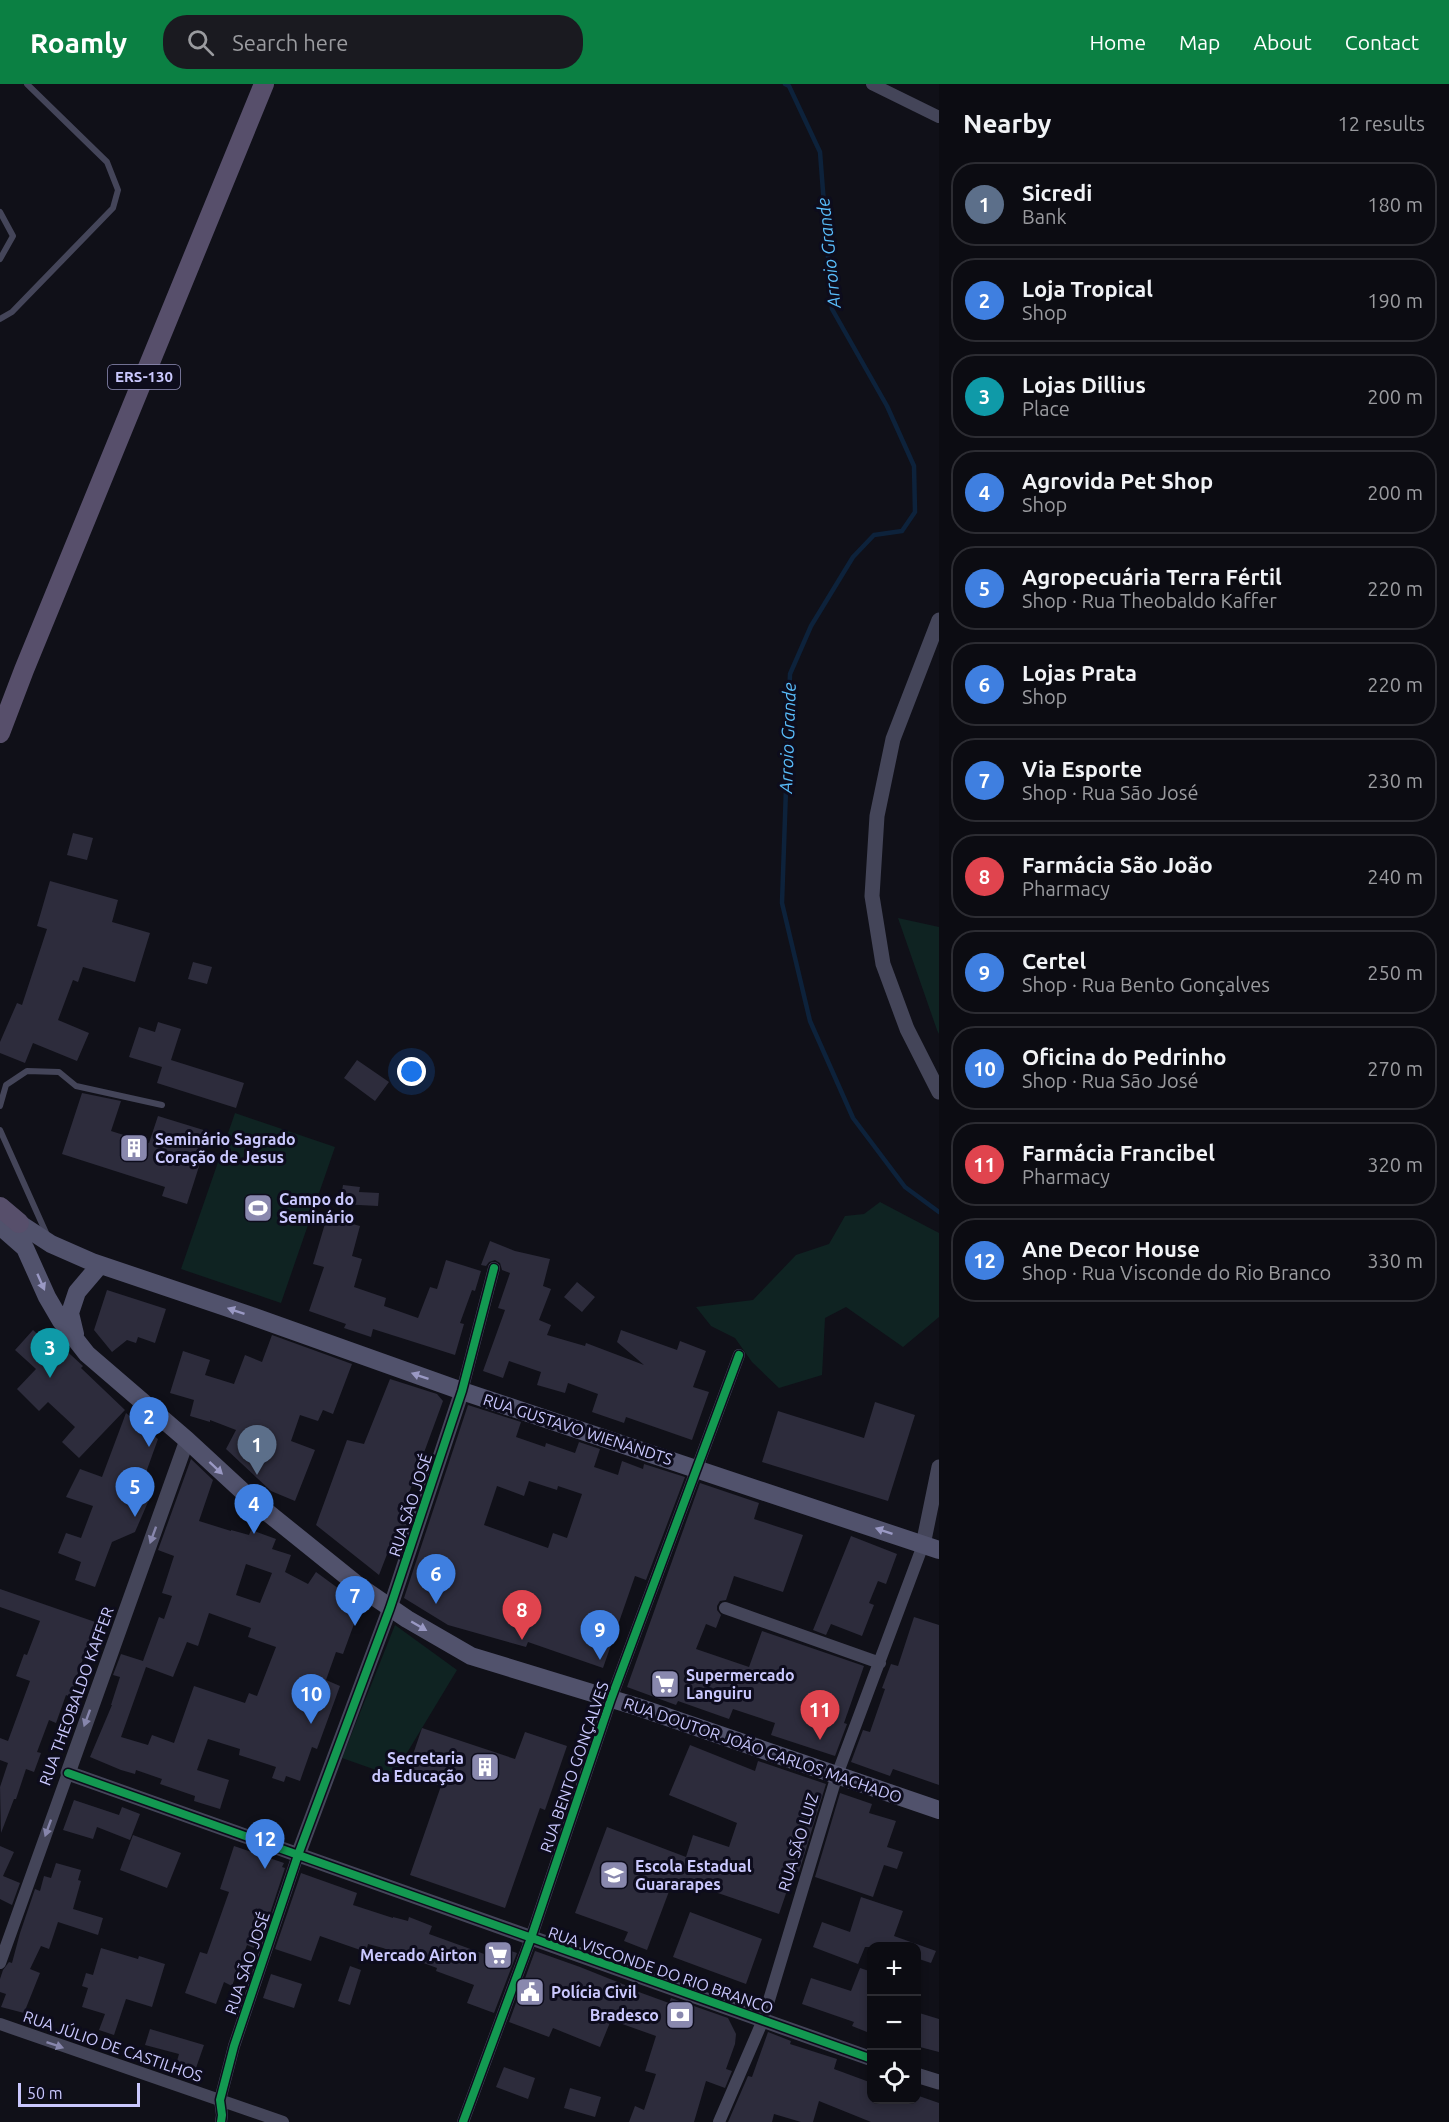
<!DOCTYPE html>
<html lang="en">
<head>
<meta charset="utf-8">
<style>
  :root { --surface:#0c0c12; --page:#1a1a20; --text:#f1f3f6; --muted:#9a9b9f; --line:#2c2c32; --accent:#0b8043 }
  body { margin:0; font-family:Ubuntu,sans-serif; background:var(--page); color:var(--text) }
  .controls { position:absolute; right:18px; bottom:18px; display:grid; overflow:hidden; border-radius:12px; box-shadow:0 3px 9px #0003 }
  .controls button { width:54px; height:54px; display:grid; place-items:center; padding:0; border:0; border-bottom:2px solid var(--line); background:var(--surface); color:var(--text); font:30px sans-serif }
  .scale { position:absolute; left:18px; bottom:15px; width:122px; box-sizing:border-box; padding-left:6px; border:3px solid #cac8fe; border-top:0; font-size:16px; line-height:21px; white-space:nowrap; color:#cac8fe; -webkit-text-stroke:4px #0d0c1c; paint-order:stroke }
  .you { position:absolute; left:412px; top:988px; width:21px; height:21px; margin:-15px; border:4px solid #fff; border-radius:50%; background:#1a73e8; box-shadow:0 0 0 9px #1a73e833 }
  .badge { display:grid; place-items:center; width:39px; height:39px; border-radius:50%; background:var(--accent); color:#fff; font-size:20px; font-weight:700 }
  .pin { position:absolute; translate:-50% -50px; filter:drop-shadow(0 2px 3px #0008) }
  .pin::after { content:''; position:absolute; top:32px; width:21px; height:18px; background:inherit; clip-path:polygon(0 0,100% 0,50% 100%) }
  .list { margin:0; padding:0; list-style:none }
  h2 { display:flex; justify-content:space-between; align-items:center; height:78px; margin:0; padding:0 24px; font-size:26px }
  h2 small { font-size:20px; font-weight:400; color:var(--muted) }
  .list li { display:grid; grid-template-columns:39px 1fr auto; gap:18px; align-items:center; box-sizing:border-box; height:84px; margin:0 12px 12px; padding:0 12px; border:2px solid var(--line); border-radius:24px }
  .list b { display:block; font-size:22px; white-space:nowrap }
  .list p { margin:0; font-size:20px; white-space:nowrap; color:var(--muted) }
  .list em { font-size:20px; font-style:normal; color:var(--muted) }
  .icon { flex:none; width:33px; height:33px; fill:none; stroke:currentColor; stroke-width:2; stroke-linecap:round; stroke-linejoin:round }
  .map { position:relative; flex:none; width:939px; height:2038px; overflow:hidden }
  header { display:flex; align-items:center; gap:36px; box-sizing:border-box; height:84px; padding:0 30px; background:var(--accent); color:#fff }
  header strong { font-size:28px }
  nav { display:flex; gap:33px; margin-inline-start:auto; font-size:21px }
  .search { width:420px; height:54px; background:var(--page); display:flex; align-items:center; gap:15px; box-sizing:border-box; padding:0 21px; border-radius:24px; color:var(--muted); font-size:22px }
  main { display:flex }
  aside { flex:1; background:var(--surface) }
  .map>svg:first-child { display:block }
</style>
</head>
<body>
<header>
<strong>Roamly</strong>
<div class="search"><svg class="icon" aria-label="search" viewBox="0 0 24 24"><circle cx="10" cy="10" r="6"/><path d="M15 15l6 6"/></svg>Search here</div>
<nav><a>Home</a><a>Map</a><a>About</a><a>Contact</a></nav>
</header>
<main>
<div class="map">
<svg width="939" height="2038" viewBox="0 0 939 2038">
  <rect width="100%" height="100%" fill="#101018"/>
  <path fill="#0f2322" d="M 898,834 L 939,843 L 939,950 L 937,946 Z
    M 235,1029 L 335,1063 L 281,1219 L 181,1185 Z
    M 880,1118 L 939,1149 L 939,1233 L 903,1263 L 846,1223 L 825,1234 L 822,1291 L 779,1304 L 752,1278 L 735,1254 L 711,1242 L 696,1223 L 753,1216 L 796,1171 L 829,1160 L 845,1132 L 864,1130 Z
    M 395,1541 L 457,1586 L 393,1692 L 342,1674 Z"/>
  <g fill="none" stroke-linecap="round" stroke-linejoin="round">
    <path stroke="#0d223b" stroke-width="4.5" d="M 785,0 L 789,2 L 820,68 L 832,225 L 887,322 L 914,382 L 915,428 L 902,447 L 874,451 L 853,473 L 811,542 L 790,590 L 782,819 L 810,937 L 853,1034 L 905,1103 L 939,1128"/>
  </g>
  <path fill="#2d2c3c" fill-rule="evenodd" d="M 73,749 L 93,754 L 87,776 L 67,771 Z
    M 50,797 L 118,816 L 112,838 L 150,849 L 135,898 L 83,883 L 78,898 L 73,896 L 58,936 L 89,949 L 77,977 L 33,959 L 25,979 L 0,969 L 0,958 L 17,919 L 22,921 L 47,845 L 37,842 Z
    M 193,878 L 212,883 L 207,900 L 188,895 Z
    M 158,938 L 181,945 L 171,976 L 244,999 L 236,1024 L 157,999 L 162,983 L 129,973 L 139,943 L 155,948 Z
    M 357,976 L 389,998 L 375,1017 L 344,994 Z
    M 82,1009 L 121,1017 L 111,1047 L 149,1059 L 158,1032 L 210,1048 L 187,1120 L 162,1112 L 165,1103 L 62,1070 Z
    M 343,1101 L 360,1103 L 359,1108 L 379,1109 L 378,1122 L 340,1120 Z
    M 327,1133 L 360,1142 L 352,1172 L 362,1175 L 354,1203 L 386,1214 L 384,1222 L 418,1234 L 430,1203 L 437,1205 L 446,1176 L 481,1187 L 475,1207 L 472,1206 L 460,1239 L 464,1240 L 455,1271 L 373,1245 L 371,1253 L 344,1244 L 346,1240 L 309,1227 L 324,1183 L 313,1180 Z
    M 490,1157 L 515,1167 L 550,1175 L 543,1202 L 551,1205 L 539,1236 L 551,1241 L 547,1251 L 585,1262 L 586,1259 L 644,1281 L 617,1258 L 621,1246 L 677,1266 L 680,1257 L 706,1267 L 693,1303 L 709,1308 L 692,1356 L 626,1333 L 624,1339 L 592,1328 L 598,1310 L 568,1299 L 565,1309 L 537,1301 L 541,1288 L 509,1277 L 503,1294 L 483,1287 L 505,1226 L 498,1224 L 510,1189 L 502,1186 L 500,1179 L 495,1176 L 489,1178 L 486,1182 L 481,1181 Z
    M 577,1198 L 595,1213 L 582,1228 L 564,1213 Z
    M 107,1206 L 166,1225 L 155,1259 L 138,1253 L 136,1259 L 127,1256 L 112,1268 L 94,1246 Z
    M 33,1246 L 55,1266 L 60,1261 L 83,1282 L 81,1284 L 125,1326 L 79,1374 L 62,1358 L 75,1343 L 48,1318 L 39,1327 L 17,1305 L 36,1285 L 15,1266 Z
    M 272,1251 L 352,1280 L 333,1330 L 323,1326 L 318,1337 L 300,1331 L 291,1357 L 315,1366 L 295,1417 L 271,1407 L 226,1365 L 236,1346 L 210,1336 L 210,1338 L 190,1332 L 194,1316 L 170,1309 L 183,1267 L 210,1276 L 205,1291 L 234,1300 L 245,1271 L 262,1278 Z
    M 390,1295 L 437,1310 L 443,1317 L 408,1412 L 416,1415 L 400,1463 L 391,1460 L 379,1491 L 316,1441 L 347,1356 L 364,1360 Z
    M 875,1318 L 915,1331 L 888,1417 L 762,1378 L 778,1327 L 864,1354 Z
    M 468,1321 L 521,1338 L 516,1353 L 545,1363 L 546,1359 L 575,1369 L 579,1358 L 600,1365 L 594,1383 L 618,1391 L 622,1377 L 643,1385 L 644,1380 L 685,1393 L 646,1496 L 635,1492 L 603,1584 L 528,1558 L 526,1563 L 448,1541 L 404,1514 ZM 529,1397 L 557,1406 L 558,1402 L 582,1410 L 567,1454 L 553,1449 L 548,1464 L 484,1441 L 497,1402 L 524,1412 Z
    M 126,1329 L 158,1355 L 139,1408 L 151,1411 L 135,1448 L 112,1458 L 95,1503 L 75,1496 L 81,1478 L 58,1469 L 66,1449 L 81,1454 L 93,1422 L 66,1413 L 80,1385 L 102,1393 Z
    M 191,1375 L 213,1396 L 199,1437 L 231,1447 L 231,1446 L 249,1451 L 251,1446 L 276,1455 L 272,1465 L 291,1471 L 285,1488 L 308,1500 L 316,1488 L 361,1521 L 343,1570 L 336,1568 L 326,1596 L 340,1602 L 317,1665 L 312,1663 L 300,1697 L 286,1692 L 284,1698 L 272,1694 L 276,1683 L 239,1671 L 240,1665 L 208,1655 L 197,1686 L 229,1696 L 220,1725 L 194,1717 L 195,1712 L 160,1700 L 162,1695 L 136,1686 L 135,1690 L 121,1686 L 90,1673 L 112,1621 L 111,1621 L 120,1593 L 113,1591 L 121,1570 L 143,1577 L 159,1533 L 164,1535 L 172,1512 L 162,1509 L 174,1472 L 158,1466 ZM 246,1480 L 272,1489 L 260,1519 L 236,1511 ZM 209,1529 L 251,1544 L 248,1553 L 276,1563 L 257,1612 L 249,1609 L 245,1619 L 194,1602 L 174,1659 L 152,1651 L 148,1661 L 121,1653 L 146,1583 L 173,1593 L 187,1558 L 198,1562 Z
    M 700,1399 L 759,1419 L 754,1435 L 803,1451 L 783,1508 L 734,1492 L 726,1516 L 720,1517 L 717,1522 L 717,1526 L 721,1531 L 716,1544 L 706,1540 L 696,1565 L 749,1583 L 762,1547 L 864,1582 L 844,1639 L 847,1640 L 835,1672 L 771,1651 L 775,1639 L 733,1625 L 729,1635 L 678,1617 L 676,1621 L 627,1603 Z
    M 851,1452 L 897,1470 L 886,1500 L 878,1497 L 869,1519 L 874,1521 L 862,1552 L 831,1540 L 826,1551 L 813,1546 Z
    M 0,1505 L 101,1540 L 95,1556 L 90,1554 L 70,1613 L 66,1611 L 56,1639 L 49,1636 L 37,1668 L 41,1669 L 34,1688 L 26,1685 L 16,1715 L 14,1715 L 1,1749 L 0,1703 L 8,1679 L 0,1676 L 0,1654 L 8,1657 L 30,1597 L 16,1592 L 24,1570 L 27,1571 L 40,1537 L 0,1523 Z
    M 914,1533 L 939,1541 L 939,1701 L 893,1685 L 890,1692 L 851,1678 L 863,1646 L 870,1648 L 885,1605 L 882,1604 L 891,1580 L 898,1582 Z
    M 422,1644 L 515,1675 L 525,1648 L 567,1662 L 545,1726 L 540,1724 L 505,1824 L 410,1791 L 441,1702 L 406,1691 Z
    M 690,1661 L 755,1687 L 758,1677 L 826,1700 L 799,1788 L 794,1786 L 779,1830 L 674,1794 L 647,1866 L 624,1857 L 628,1848 L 575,1829 L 607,1743 L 686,1773 L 693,1751 L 729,1763 L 737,1739 L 669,1711 Z
    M 840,1709 L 872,1720 L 869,1729 L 896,1737 L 887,1763 L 903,1768 L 897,1785 L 884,1781 L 873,1813 L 815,1793 Z
    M 74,1716 L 119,1731 L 122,1723 L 140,1730 L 130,1756 L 97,1743 L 93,1755 L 63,1746 Z
    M 133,1751 L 181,1769 L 167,1804 L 120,1786 Z
    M 0,1762 L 14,1768 L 3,1792 L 20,1799 L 12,1821 L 0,1815 Z
    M 234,1762 L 284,1779 L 282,1783 L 285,1784 L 260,1860 L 256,1859 L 254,1864 L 247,1861 L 232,1902 L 224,1898 L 216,1920 L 185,1909 L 200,1868 L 207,1870 L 229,1808 L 220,1805 Z
    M 56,1779 L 81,1786 L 78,1796 L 81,1797 L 73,1825 L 103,1834 L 98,1851 L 58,1838 L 49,1865 L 41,1862 L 30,1885 L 40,1889 L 24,1929 L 1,1923 L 6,1910 L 0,1908 L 0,1895 L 3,1886 L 9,1878 L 12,1879 L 20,1849 L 35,1805 L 40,1807 L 44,1792 L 51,1794 Z
    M 301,1789 L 357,1809 L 353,1821 L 393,1834 L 393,1833 L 408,1837 L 409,1833 L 432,1842 L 429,1850 L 487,1871 L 491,1860 L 517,1869 L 494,1929 L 467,1919 L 474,1901 L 436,1887 L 437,1884 L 383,1864 L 368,1860 L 366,1868 L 320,1852 L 311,1877 L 275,1865 Z
    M 861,1813 L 903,1827 L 894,1852 L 936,1867 L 931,1879 L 916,1874 L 916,1863 L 865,1863 L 858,1880 L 813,1863 L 822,1838 L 850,1848 Z
    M 690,1828 L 762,1855 L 746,1900 L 673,1873 Z
    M 101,1864 L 138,1875 L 139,1872 L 165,1880 L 152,1923 L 126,1915 L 114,1951 L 99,1946 L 105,1930 L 82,1923 L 88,1904 L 82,1902 L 86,1889 L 93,1891 Z
    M 535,1867 L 580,1883 L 625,1901 L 625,1903 L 669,1919 L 671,1914 L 728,1934 L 736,1950 L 735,1960 L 726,1985 L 732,1987 L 725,2004 L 706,1997 L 694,2038 L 629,2038 L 635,2022 L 644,2026 L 656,1990 L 645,1987 L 656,1952 L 611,1936 L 600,1963 L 553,1944 L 549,1953 L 509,1938 Z
    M 350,1882 L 361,1886 L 350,1921 L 338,1917 Z
    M 860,1884 L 872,1888 L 872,1950 L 852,1942 L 854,1938 L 802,1920 L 811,1894 L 851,1907 Z
    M 271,1890 L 302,1900 L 294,1924 L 263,1914 Z
    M 916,1928 L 939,1935 L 939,1968 L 916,1962 Z
    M 150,1945 L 204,1961 L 196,1984 L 177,1977 L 179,1970 L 145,1961 Z
    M 768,1948 L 791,1957 L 790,1960 L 837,1975 L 834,1985 L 872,1999 L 872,2016 L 916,2016 L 916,2011 L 939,2019 L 939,2038 L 871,2038 L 819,2017 L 813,2038 L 801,2038 L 774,2030 L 772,2038 L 728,2038 L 748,1992 L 752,1993 Z
    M 504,1983 L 535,1994 L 528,2015 L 496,2003 Z
    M 570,2004 L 601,2013 L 595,2033 L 564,2024 Z"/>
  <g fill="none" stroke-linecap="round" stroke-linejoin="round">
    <path stroke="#444559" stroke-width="6" d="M 0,128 L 13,152 L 0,175
      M 0,235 L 12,228 L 113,124 L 118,106 L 107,78 L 27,0
      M 0,1022 L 6,1001 L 27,987 L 59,988 L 76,1002 L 162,1021
      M 0,1046 L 47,1151"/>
    <path stroke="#444559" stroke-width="12" d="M 872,0 L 939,33
      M 462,1307 L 494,1184
      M 725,1524 L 880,1579
      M 0,1879 L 68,1689
      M 0,1940 L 283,2038
      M 221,2038 L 222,2031 L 220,2016 L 234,1962 L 298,1771
      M 463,2038 L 531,1854 L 611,1615 L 739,1271
      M 719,2038 L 763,1936 L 837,1691 L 923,1461"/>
    <path stroke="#444559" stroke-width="15" d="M 939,536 L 893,655 L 877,732 L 872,812 L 883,880 L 907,945 L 939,1008
      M 187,1356 L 68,1689 L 872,1975
      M 923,1461 L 939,1383
      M 298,1771 L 390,1524 L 462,1307
      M 916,1991 L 939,1998"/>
    <path stroke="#51526c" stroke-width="18" d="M 8,1132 L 51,1160 L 92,1178 L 243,1229 L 462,1307 L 939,1466
      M 0,1142 L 25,1164 L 47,1213 L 61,1237 L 87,1270 L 187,1356 L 252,1416 L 360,1503 L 407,1535 L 471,1572 L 638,1623 L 939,1726
      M 75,1250 L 70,1229 L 77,1208 L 100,1181"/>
    <path stroke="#574f6b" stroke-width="20" d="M 0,649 L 24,586 L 264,0
      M 0,1123 L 19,1139"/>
    <g stroke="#0d0c1c" stroke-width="11">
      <path id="cycleway" d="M 68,1689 L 872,1975
        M 221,2038 L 222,2031 L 220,2016 L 234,1962 L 298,1771 L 390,1524 L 462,1307 L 494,1184
        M 463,2038 L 531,1854 L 611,1615 L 739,1271"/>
    </g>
    <use href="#cycleway" stroke="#139951" stroke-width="8"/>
  </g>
  <defs><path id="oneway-solid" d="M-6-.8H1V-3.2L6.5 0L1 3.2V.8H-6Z" transform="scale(1.5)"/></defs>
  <g fill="#9a99c4">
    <use href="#oneway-solid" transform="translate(41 1198) rotate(66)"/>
    <use href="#oneway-solid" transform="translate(236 1227) rotate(-161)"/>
    <use href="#oneway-solid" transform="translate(420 1292) rotate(-161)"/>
    <use href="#oneway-solid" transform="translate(216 1384) rotate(43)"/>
    <use href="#oneway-solid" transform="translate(884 1447) rotate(-161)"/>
    <use href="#oneway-solid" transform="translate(419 1542) rotate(30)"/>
  </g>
  <g fill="#8786ac">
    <use href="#oneway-solid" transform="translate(153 1451) rotate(110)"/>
    <use href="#oneway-solid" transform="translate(87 1634) rotate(110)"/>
    <use href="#oneway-solid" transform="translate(48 1744) rotate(110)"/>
    <use href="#oneway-solid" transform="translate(55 1961) rotate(19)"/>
  </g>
  <defs>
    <g id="building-square" transform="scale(1.5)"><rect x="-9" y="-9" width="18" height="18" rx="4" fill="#8988ae" stroke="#0d0c1c"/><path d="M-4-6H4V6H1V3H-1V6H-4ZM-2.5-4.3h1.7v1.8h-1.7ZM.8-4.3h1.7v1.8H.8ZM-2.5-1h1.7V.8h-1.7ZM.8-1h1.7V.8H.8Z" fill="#fff"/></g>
    <g id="stadium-square" transform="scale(1.5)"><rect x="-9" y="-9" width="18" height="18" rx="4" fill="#8988ae" stroke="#0d0c1c"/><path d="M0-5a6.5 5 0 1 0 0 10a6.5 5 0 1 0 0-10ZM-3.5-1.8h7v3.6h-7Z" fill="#fff"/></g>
    <g id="supermarket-square" transform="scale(1.5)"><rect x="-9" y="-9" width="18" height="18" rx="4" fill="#8988ae" stroke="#0d0c1c"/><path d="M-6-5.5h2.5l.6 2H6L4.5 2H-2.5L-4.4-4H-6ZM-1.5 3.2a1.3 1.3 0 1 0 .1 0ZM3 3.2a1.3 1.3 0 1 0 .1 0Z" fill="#fff"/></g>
    <g id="school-square" transform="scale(1.5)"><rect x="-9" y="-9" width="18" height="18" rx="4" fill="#8988ae" stroke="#0d0c1c"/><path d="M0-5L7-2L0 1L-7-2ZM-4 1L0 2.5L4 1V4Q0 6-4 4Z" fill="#fff"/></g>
    <g id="civic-square" transform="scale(1.5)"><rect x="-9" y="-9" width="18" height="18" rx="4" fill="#8988ae" stroke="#0d0c1c"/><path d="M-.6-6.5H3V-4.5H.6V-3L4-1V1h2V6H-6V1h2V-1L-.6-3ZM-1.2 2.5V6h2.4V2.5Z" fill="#fff"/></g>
    <g id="bank-square" transform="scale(1.5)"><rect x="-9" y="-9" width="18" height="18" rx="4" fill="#8988ae" stroke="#0d0c1c"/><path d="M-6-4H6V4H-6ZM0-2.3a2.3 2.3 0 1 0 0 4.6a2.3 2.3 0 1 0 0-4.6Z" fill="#fff"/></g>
  </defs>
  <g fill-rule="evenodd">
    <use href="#building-square" x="134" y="1064"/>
    <use href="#stadium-square" x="258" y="1124"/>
    <use href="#supermarket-square" x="665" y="1600"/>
    <use href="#building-square" x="485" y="1683"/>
    <use href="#school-square" x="614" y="1791"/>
    <use href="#supermarket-square" x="498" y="1871"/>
    <use href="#civic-square" x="530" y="1908"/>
    <use href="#bank-square" x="680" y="1931"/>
  </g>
  <g text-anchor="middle" stroke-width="6" stroke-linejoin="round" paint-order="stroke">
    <rect fill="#0d0c1c" stroke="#9190ba" stroke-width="1.5" x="108" y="281" width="72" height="24" rx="4.5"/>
    <g font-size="15" font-weight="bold" fill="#cac8fe">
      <text x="144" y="298">ERS-130</text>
    </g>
    <g font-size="16" font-weight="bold" fill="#cac8fe" stroke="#0d0c1c" text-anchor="start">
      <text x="155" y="1061">Seminário Sagrado<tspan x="155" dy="18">Coração de Jesus</tspan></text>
      <text x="279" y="1121">Campo do<tspan x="279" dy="18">Seminário</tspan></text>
      <text x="686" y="1597">Supermercado<tspan x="686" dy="18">Languiru</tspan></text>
      <text x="464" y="1680" text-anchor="end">Secretaria<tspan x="464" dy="18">da Educação</tspan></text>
      <text x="635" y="1788">Escola Estadual<tspan x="635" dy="18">Guararapes</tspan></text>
      <text x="477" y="1877" text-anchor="end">Mercado Airton</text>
      <text x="551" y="1914">Polícia Civil</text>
      <text x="659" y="1937" text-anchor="end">Bradesco</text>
    </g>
    <g font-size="16" fill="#cac8fe" stroke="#0d0c1c">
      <text transform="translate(578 1345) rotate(18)" y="6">RUA GUSTAVO WIENANDTS</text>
      <text transform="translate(410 1421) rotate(-72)" y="6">RUA SÃO JOSÉ</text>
      <text transform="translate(76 1612) rotate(-70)" y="6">RUA THEOBALDO KAFFER</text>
      <text transform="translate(763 1666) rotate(19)" y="6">RUA DOUTOR JOÃO CARLOS MACHADO</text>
      <text transform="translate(574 1683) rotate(-71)" y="6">RUA BENTO GONÇALVES</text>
      <text transform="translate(798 1758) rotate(-73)" y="6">RUA SÃO LUIZ</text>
      <text transform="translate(247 1879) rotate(-71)" y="6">RUA SÃO JOSÉ</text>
      <text transform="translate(661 1886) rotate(19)" y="6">RUA VISCONDE DO RIO BRANCO</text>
      <text transform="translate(113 1962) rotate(19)" y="6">RUA JÚLIO DE CASTILHOS</text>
    </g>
    <g font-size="18" font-style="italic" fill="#59bdfb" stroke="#0d0c1c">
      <text transform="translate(829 169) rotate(-96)" y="6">Arroio Grande</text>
      <text transform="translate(788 654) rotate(-88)" y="6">Arroio Grande</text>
    </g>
  </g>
</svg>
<div class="controls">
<button>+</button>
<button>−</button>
<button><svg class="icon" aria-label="locate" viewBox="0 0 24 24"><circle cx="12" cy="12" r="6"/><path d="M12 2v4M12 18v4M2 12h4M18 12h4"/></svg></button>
</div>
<div class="scale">50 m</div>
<div class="you"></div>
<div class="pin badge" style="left:257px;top:1391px;background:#5c6f8a">1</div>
<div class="pin badge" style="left:149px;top:1363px;background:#3f7fe0">2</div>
<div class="pin badge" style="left:50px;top:1294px;background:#0f9aa8">3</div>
<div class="pin badge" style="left:254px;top:1450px;background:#3f7fe0">4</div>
<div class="pin badge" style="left:135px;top:1433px;background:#3f7fe0">5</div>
<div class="pin badge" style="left:436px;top:1520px;background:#3f7fe0">6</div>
<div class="pin badge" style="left:355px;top:1542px;background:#3f7fe0">7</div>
<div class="pin badge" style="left:522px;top:1556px;background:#e0444e">8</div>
<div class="pin badge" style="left:600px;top:1576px;background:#3f7fe0">9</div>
<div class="pin badge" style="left:311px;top:1640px;background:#3f7fe0">10</div>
<div class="pin badge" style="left:820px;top:1656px;background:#e0444e">11</div>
<div class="pin badge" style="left:265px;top:1785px;background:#3f7fe0">12</div>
</div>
<aside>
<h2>Nearby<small>12 results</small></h2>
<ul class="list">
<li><span class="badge" style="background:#5c6f8a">1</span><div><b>Sicredi</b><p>Bank</p></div><em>180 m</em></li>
<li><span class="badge" style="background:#3f7fe0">2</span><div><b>Loja Tropical</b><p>Shop</p></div><em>190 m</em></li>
<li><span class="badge" style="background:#0f9aa8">3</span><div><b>Lojas Dillius</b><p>Place</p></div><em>200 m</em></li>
<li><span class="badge" style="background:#3f7fe0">4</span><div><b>Agrovida Pet Shop</b><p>Shop</p></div><em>200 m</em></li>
<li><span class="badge" style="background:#3f7fe0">5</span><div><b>Agropecuária Terra Fértil</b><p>Shop · Rua Theobaldo Kaffer</p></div><em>220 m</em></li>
<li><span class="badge" style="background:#3f7fe0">6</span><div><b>Lojas Prata</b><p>Shop</p></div><em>220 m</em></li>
<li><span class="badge" style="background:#3f7fe0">7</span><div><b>Via Esporte</b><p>Shop · Rua São José</p></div><em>230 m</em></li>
<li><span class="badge" style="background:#e0444e">8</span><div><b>Farmácia São João</b><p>Pharmacy</p></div><em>240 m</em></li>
<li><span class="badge" style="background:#3f7fe0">9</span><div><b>Certel</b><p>Shop · Rua Bento Gonçalves</p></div><em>250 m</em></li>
<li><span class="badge" style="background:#3f7fe0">10</span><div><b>Oficina do Pedrinho</b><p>Shop · Rua São José</p></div><em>270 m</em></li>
<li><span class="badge" style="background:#e0444e">11</span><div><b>Farmácia Francibel</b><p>Pharmacy</p></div><em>320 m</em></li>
<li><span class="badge" style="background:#3f7fe0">12</span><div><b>Ane Decor House</b><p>Shop · Rua Visconde do Rio Branco</p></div><em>330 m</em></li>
</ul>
</aside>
</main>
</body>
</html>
